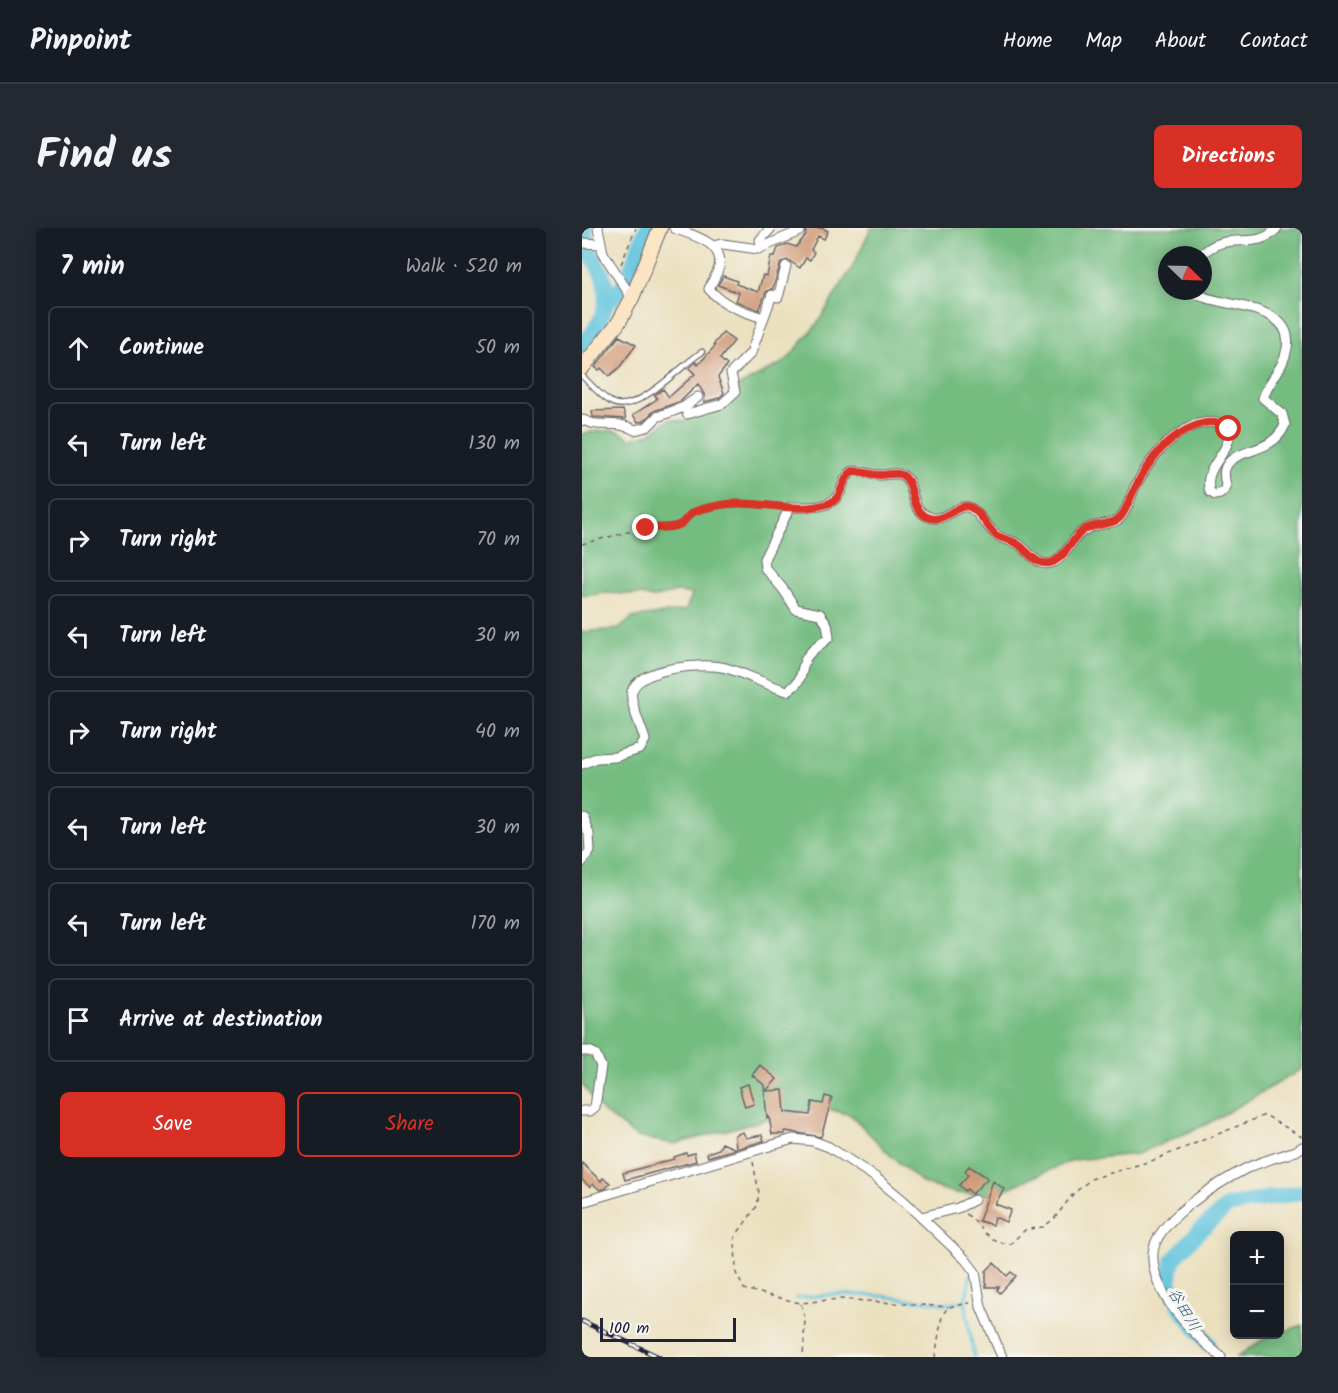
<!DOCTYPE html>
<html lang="en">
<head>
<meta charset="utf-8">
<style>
  :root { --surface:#171b24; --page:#242831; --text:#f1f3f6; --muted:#9ea1a6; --line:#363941; --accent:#d93025 }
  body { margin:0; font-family:Kalam,"Klee One",sans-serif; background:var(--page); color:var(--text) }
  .controls { position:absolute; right:18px; bottom:18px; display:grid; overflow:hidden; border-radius:9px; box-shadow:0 3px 15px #0003 }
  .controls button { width:54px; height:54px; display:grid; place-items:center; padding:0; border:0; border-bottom:2px solid var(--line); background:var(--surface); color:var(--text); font:30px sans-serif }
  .compass { position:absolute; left:576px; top:18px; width:54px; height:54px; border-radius:50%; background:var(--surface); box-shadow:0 3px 15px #0003; rotate:113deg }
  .scale { position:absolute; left:18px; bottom:15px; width:136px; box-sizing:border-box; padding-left:6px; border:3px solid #22223b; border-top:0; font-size:16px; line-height:21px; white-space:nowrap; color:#22223b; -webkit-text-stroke:4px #f6f6f2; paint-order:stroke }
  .stop { position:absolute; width:18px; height:18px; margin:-14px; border:4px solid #d93025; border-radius:50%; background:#fff }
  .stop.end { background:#d93025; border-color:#fff; box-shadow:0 2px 6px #0008 }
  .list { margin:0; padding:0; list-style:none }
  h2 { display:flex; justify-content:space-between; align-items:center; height:78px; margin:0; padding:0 24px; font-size:26px }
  h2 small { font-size:20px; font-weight:400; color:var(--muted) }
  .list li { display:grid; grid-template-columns:39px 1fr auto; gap:18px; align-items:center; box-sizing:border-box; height:84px; margin:0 12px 12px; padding:0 12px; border:2px solid var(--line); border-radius:9px }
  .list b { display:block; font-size:22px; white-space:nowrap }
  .list em { font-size:20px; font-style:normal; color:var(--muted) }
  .actions { display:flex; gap:12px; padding:18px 24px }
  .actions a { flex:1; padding:14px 0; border:2px solid var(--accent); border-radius:9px; text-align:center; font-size:21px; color:var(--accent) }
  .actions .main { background:var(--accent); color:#fff }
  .icon { flex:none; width:33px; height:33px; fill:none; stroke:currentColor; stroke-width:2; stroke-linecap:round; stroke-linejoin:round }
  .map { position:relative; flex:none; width:720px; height:1129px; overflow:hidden; border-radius:9px }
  header { display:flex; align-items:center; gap:36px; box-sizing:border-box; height:84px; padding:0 30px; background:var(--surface); border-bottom:2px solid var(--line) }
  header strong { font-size:28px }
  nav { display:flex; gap:33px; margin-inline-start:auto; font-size:21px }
  .intro { display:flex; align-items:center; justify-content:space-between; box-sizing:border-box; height:144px; padding:0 36px }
  h1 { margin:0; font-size:42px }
  .button { padding:15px 27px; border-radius:9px; background:var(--accent); color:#fff; font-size:21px; font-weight:700 }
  main { display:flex; gap:36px; padding:0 36px }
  aside { flex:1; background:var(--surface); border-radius:9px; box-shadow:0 3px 15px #0003 }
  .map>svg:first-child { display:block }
</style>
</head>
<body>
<header>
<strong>Pinpoint</strong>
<nav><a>Home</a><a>Map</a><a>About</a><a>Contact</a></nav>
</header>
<div class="intro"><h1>Find us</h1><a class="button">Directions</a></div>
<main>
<aside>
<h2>7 min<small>Walk · 520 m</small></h2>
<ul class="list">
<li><svg class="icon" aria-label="ahead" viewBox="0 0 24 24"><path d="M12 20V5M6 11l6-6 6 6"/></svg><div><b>Continue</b></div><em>50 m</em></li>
<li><svg class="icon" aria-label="left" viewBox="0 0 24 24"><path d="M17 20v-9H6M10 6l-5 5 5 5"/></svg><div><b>Turn left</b></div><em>130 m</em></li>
<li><svg class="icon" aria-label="right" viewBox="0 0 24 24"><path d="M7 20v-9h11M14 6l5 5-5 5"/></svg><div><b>Turn right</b></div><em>70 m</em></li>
<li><svg class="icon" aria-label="left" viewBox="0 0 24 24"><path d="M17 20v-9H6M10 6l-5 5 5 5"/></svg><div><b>Turn left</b></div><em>30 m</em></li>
<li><svg class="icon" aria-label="right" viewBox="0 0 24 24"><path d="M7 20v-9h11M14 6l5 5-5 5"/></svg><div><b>Turn right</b></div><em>40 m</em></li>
<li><svg class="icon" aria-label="left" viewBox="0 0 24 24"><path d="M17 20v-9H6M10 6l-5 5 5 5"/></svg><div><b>Turn left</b></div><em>30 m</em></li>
<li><svg class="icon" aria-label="left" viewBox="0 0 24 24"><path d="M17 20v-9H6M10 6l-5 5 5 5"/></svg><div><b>Turn left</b></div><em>170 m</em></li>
<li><svg class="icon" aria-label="arrive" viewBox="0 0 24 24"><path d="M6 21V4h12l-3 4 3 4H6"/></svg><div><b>Arrive at destination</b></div></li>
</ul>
<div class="actions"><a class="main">Save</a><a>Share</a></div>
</aside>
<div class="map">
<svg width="720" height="1129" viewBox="0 0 720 1129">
  <rect width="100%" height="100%" fill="#f6f6f2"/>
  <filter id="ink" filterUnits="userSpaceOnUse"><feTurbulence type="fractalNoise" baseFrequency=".0167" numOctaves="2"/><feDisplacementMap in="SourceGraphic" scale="12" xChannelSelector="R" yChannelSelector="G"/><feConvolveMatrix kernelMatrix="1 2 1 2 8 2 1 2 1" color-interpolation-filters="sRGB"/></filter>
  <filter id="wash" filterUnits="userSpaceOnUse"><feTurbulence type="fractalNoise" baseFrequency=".008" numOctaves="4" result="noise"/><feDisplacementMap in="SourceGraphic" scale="24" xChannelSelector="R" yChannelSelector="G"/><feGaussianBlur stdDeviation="1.35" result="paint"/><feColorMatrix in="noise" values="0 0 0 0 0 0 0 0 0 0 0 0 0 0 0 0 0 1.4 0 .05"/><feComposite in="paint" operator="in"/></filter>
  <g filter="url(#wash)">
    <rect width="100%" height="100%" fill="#ebe0be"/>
    <path fill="#74bc80" stroke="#4b6f5e" stroke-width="1.5" fill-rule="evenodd" d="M 289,0 L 720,0 L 720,841 L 625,896 L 556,926 L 491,932 L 410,967 L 373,965 L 342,956 L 309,928 L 269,887 L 242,880 L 204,886 L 93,916 L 55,909 L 19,882 L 0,856 L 0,404 L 37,401 L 50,390 L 104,382 L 110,366 L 95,364 L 70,370 L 60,367 L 25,365 L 0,368 L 0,207 L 2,205 C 18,203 36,198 48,211 C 56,209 65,208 72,203 C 85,193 85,188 103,194 C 123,177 147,188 157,158 L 204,133 L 235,96 L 270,40 ZM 585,27 L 621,27 L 621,63 L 585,63 Z
      M 720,1097 L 720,1129 L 654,1129 L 680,1112 Z"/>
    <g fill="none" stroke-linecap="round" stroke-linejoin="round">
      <path stroke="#5ec3dc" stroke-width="3" d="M 389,1045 L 383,1073 L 392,1129
        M 214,1070 L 256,1066 L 300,1068 L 366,1076 L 382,1073"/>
      <path stroke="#5ec3dc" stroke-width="16" d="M 25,75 C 49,57 52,26 65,0
        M 0,118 C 18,98 30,76 21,49 C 19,42 13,35 10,28 C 6,19 4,9 2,0
        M 626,1115 L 599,1080 L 587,1055 L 591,1032 L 616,1004 L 646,978 L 720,964"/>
    </g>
    <g id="blocks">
      <path fill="#d19874" d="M 224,0 L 240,0 L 246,3 L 242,11 L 236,8 L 229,22 L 232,24 L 228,32 L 224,30 L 218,40 L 206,32 L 199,34 L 191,60 L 184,64 L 177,82 L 154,73 L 157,65 L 136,57 L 141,48 L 155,53 L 154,56 L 176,64 L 181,47 L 185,48 L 189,28 L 193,28 L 196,20 L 205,16 L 214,19 L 224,7 Z
        M 141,105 L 152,113 L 138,131 L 145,137 L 136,149 L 142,165 L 137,170 L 122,174 L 123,168 L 116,156 L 99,173 L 72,183 L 62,193 L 56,194 L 51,187 L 75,171 L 73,167 L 81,161 L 87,169 L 113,146 L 107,140 L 114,134 L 116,137 L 133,118 L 132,116 Z
        M 37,108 L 54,117 L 37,140 L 27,148 L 19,140 L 17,142 L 13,139 Z
        M 41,182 L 44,191 L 11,189 L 10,183 Z
        M 178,837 L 195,851 L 184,863 L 201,862 L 203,884 L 228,887 L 230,874 L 241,876 L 243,868 L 250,870 L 239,909 L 203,903 L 203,906 L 190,906 L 187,889 L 185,890 L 184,881 L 182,857 L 170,847 Z
        M 166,856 L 172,876 L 163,879 L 157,859 Z
        M 161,904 L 164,910 L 180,907 L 182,913 L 126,929 L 125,925 L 137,921 L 140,915 L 154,921 L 153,907 Z
        M 104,925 L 105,927 L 112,925 L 114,933 L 43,952 L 41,945 L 92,931 L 92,929 Z
        M 0,935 L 19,953 L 21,950 L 28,955 L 24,960 L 18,962 L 11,956 L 8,959 L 0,952 Z
        M 387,938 L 406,950 L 390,966 L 385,961 L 383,963 L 377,957 L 386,947 L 383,943 Z
        M 411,953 L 422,961 L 413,976 L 429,982 L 424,994 L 413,989 L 411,997 L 397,993 Z
        M 412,1035 L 425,1048 L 429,1044 L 434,1048 L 418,1065 L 415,1062 L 417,1059 L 404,1059 L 404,1043 Z"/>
    </g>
  </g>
  <g filter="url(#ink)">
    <use href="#blocks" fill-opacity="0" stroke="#686469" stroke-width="1.5"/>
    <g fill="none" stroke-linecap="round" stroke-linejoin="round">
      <g stroke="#686469" stroke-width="7">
        <path id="lane" d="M 0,148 C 9,156 20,170 31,175 C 56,186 100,136 120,124"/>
      </g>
      <g stroke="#686469" stroke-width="11">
        <path id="street" d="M 16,0 L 21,25 L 50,70
          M 92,0 C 109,7 143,14 137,39 C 135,46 130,54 127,61 C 142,78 160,83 181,90
          M 0,15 L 19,16
          M 131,18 L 141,16 L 176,21 L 218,3
          M 180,19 L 178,12 L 189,0
          M 619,27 C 646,0 674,25 695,0
          M 105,186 L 140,176 L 153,164 L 149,145 L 169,125 L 190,67 L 196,69 L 197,66 L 204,38
          M 0,192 C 5,193 9,196 14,196 C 29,197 41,195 53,202 L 65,199 L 75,189 L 102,179 L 116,169
          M 0,536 L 14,530 L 33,529 L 58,521 L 63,512 C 60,500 47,475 50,463 C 58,439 124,434 144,440 C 165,446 184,457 205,463 C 227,450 215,437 229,424 C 234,419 241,415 247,409 L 245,396 L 238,386 L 214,381 L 201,361 L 183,340 L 182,331 L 208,279 C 225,279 252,282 259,262 C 262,254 263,248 271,243 C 280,243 288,247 298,247 C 305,247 313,244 320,247 C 334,254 326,279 345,288 C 363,298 376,271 390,281 C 400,288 405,300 415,307 C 421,312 429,312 436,316 C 448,323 456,343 474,333 C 485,327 490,310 501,303 C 511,295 532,297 538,290 C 545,283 548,270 552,261 C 566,234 584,209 613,197 C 625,193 637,192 647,201 C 651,225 619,239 628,264 L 633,267 L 638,266 L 644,260 C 644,254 641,247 643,241 C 650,219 690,228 703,197 L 700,186 L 681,170 C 687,152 702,140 705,120 C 713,73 634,81 609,63
          M 0,588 L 7,606 L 8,623 L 0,634
          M 0,823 L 7,823 L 13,826 L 19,838 L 13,879 L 8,883 L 0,883
          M 0,974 L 211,911 L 231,913 L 247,919 L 293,949 L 323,974 L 383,1031 L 393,1044 L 399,1079 L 420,1129
          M 339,989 L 376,980 L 392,972
          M 639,1129 C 612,1106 568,1065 571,1025 C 573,993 636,955 663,941 C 679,933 697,929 714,923 L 720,919"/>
      </g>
      <g stroke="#686469" stroke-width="16">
        <path id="secondary" d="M 0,140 L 37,94 L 50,70 L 78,0"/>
      </g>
      <path stroke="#686469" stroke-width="1.5" stroke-dasharray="4.5 4.5" stroke-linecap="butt" d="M 39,36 L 54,0
        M 0,316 L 46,304 L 99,296 L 111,284 L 144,276 L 180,276 L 198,279
        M 171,934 L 177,965 L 175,978 L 153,1009 L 154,1045 L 162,1061 L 218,1075 L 257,1071 L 366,1079
        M 384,986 C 403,999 400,1013 428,1016 L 443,1002 L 461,999 L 472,991 L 491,966 L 509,951 L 572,932 L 683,887 L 720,909
        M 219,1076 L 223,1091 L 221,1129
        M 353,1129 L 360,1088 L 366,1079 L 388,1075"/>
      <use href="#lane" stroke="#fff" stroke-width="4.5"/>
      <use href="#street" stroke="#fff" stroke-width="9"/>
      <use href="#secondary" stroke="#fce5c4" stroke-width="14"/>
      <g stroke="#22223b" stroke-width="5">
        <path id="rail" d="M 0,1093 L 77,1129"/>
      </g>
      <use href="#rail" stroke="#f6f6f2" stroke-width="3" stroke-dasharray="9" stroke-linecap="butt"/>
    </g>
  </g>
  <g fill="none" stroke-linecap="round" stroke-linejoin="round" filter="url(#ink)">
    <path stroke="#d93025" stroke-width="8" d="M 64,300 C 74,299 87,301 97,297 C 103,294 105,288 110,285 C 116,281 138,277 146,276 C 179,272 215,287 248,275 C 262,269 258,251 271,243 C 280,243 288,247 298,247 C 305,247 314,244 320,247 C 334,255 326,279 345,289 C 362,297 375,274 388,279 C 399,284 404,298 413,306 C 420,312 430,311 437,317 C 448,325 455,340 471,334 C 485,328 490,309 503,301 C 514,295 533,298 540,287 C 545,280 548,270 552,262 C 565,235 583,209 613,198 C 625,193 636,192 647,201"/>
  </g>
  <g text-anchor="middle" stroke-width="6" stroke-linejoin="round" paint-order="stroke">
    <g font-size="16" font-style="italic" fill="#375a73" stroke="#f6f6f2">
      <text transform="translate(603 1081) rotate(59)" y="6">谷田川</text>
    </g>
  </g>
</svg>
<div class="controls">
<button>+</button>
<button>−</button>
</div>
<svg class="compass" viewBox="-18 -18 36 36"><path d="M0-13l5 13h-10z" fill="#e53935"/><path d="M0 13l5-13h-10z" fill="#9ea1a6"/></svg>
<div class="scale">100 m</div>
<div class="stop" style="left:647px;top:201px"></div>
<div class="stop end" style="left:64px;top:300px"></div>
</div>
</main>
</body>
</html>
